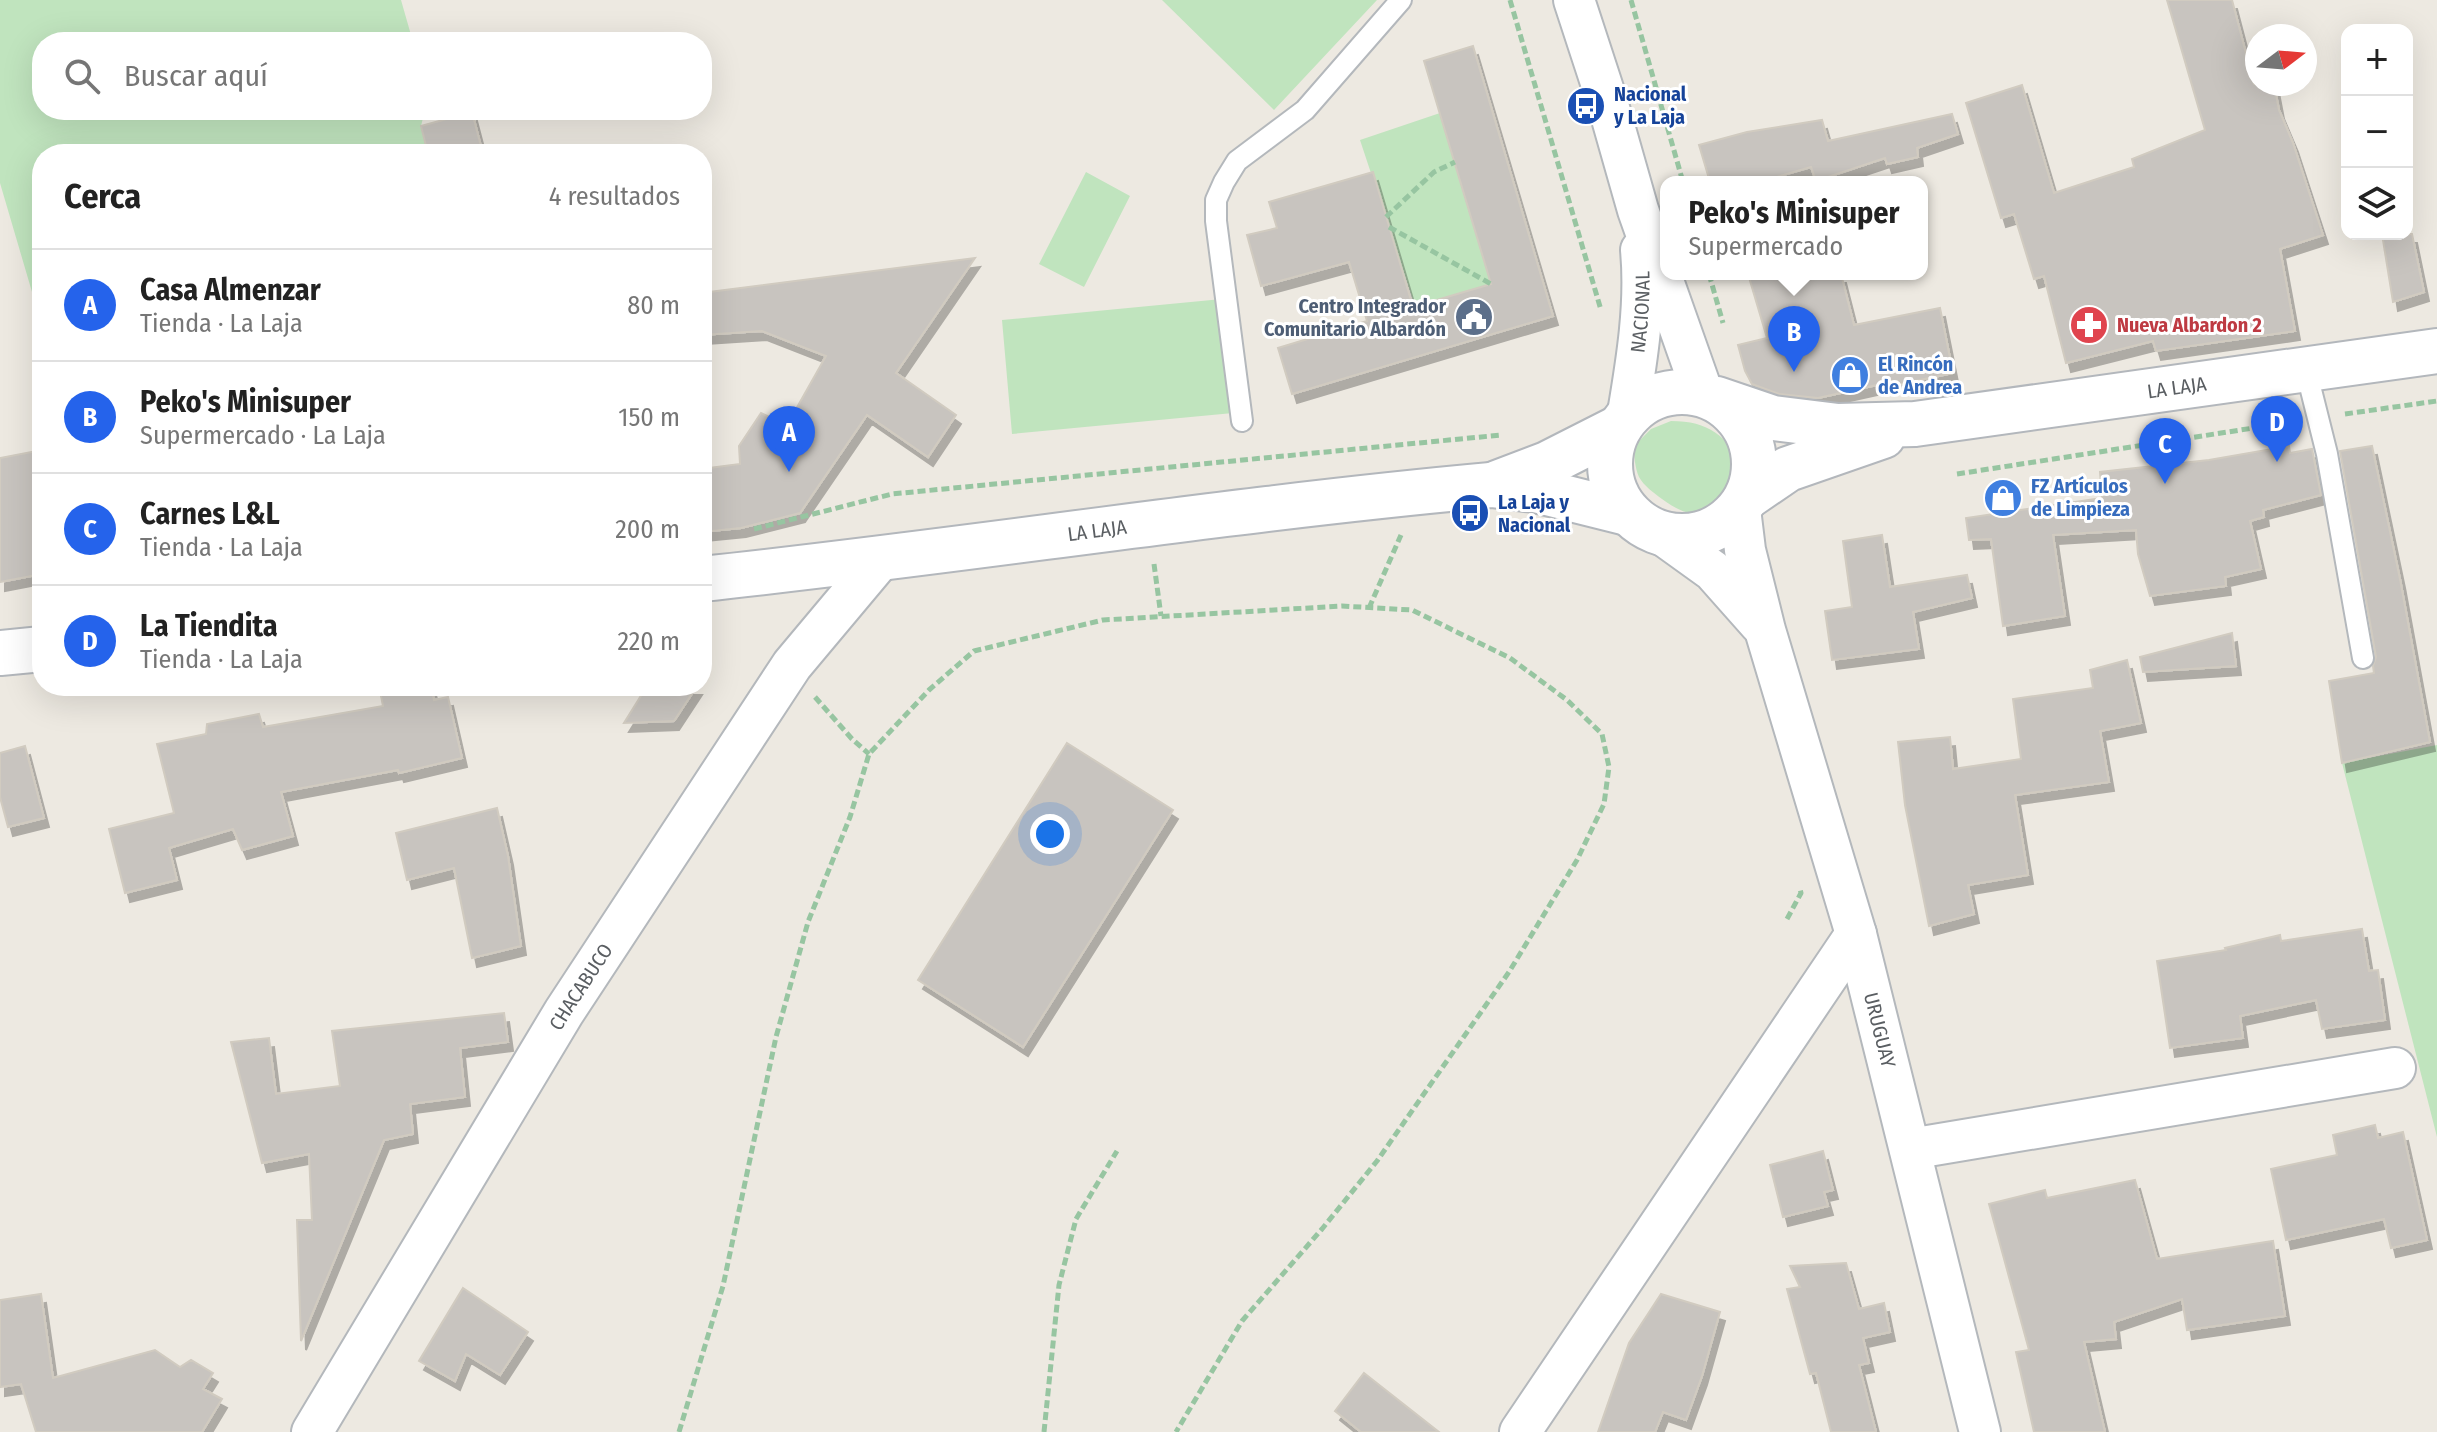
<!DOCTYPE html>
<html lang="es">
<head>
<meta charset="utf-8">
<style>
  :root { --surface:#fff; --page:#f6f6f6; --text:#222; --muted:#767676; --line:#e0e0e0; --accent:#2563eb }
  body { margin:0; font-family:"Fira Sans Condensed",sans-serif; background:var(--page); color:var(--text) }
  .controls { position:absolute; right:24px; top:24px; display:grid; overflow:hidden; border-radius:16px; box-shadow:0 8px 32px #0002 }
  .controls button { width:72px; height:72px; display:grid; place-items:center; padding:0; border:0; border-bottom:2px solid var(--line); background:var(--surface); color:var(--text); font:40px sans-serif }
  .compass { position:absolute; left:2245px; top:24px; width:72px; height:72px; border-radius:50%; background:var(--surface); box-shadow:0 8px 32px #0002; rotate:74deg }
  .you { position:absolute; left:1050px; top:834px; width:28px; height:28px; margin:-20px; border:6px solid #fff; border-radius:50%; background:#1a73e8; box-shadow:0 0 0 12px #1a73e833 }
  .badge { display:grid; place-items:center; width:52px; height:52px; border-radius:50%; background:var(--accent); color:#fff; font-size:26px; font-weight:700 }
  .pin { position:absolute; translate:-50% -66px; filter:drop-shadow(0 2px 4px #0008) }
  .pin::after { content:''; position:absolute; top:42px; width:28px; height:24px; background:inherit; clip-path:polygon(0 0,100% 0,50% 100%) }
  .popup { position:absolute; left:1660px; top:176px; width:268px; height:104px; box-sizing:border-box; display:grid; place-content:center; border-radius:16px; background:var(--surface); filter:drop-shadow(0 2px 6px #0005); font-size:26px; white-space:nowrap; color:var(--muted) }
  .popup b { font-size:30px; color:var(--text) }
  .popup::after { content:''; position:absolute; left:50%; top:100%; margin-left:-16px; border:16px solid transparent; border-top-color:var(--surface) }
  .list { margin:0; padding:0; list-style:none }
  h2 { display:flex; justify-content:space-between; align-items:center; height:104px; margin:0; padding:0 32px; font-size:34px }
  h2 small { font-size:26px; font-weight:400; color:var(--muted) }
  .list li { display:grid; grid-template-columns:52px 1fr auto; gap:24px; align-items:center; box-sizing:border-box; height:112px; padding:0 32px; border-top:2px solid var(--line) }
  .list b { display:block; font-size:30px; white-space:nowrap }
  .list p { margin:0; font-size:26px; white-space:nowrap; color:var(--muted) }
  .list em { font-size:26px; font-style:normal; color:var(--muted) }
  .icon { flex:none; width:44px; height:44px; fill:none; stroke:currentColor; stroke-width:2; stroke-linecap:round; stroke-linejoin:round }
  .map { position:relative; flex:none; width:2437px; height:1432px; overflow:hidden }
  .search { position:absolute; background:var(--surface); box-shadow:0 8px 32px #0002; left:32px; top:32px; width:680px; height:88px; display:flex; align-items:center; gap:20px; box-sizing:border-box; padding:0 28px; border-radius:32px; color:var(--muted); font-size:30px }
  .panel { position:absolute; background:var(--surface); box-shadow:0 8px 32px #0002; left:32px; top:144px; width:680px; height:552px; border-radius:32px }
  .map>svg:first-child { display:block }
</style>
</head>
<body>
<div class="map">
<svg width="2437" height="1432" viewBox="0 0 2437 1432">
  <defs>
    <filter id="shadow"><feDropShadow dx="5" dy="9" stdDeviation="0" flood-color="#0004"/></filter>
  </defs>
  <rect width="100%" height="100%" fill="#ede9e1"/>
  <path fill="#c0e4be" d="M 0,0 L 401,0 L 413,42 L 42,42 L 42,110 L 425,110 L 421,126 L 428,154 L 42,154 L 42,326 L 0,183 Z
    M 1162,0 L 1377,0 L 1274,110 Z
    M 1440,113 L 1491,284 L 1415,306 L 1360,140 Z
    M 1086,172 L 1130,196 L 1084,287 L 1039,264 Z
    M 1222,299 L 1233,413 L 1012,434 L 1002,320 Z
    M 1671,421 C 1709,421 1726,436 1745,468 C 1736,515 1701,529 1662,499 C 1654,493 1644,486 1639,477 C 1635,468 1634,456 1634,446 L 1651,429 Z
    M 2437,745 L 2437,1137 L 2342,763 Z"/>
  <path fill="#c8c4bf" stroke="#d1cbc0" stroke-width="2" filter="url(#shadow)" d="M 2167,0 L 2232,0 L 2254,84 L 2274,84 L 2279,110 L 2293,143 L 2323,235 L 2280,249 L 2295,331 L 2156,351 L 2153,341 L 2066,363 L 2044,276 L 2034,279 L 2014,214 L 2001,218 L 1966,103 L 2022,85 L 2054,193 L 2134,167 L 2132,159 L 2205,130 Z
    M 1473,46 L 1553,316 L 1292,394 L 1278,348 L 1367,321 L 1349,262 L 1261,286 L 1247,235 L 1277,228 L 1269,202 L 1373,172 L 1413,307 L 1491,284 L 1424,61 Z
    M 472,112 L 483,154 L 428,154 L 421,126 Z
    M 1952,114 L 1958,134 L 1917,148 L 1918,157 L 1887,164 L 1885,158 L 1816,181 L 1811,167 L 1759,182 L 1710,182 L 1699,145 L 1747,132 L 1822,120 L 1828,141 Z
    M 2382,234 L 2412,234 L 2424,292 L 2393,302 Z
    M 975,258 L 896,373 L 956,415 L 928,457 L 867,415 L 800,513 L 741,528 L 702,532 L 702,469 L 740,464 L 739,446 L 761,413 L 787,425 L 826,356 L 762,331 L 702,335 L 702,293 Z
    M 1748,274 L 1841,274 L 1854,325 L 1940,308 L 1953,373 L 1896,385 L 1895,381 L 1818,398 L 1779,394 L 1752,384 L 1745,371 L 1738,345 L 1767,338 Z
    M 2289,446 L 2290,453 L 2312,449 L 2321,495 L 2263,510 L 2264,517 L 2250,521 L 2261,569 L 2225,577 L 2226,586 L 2150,596 L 2138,554 L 2136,530 L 2053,535 L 2065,616 L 2003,626 L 1991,539 L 1969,540 L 1966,518 L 2102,498 L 2100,472 L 2209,460 Z
    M 2372,446 L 2400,579 L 2430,742 L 2342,763 L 2329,681 L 2374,673 L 2373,666 L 2376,657 L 2340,451 Z
    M 42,450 L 42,574 L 0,582 L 0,458 Z
    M 1882,535 L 1890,587 L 1967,575 L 1972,598 L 1913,612 L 1919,649 L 1832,660 L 1825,611 L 1852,607 L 1843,541 Z
    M 2232,633 L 2236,666 L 2143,672 L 2140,657 Z
    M 2127,660 L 2141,723 L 2100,731 L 2109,782 L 2015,795 L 2028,875 L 1968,885 L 1974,914 L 1929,926 L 1905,805 L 1898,742 L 1950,737 L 1953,769 L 2021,759 L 2013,699 L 2093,688 L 2090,670 Z
    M 379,686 L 431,686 L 434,700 L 448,697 L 462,758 L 399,773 L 398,770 L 281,792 L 293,836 L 242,850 L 233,829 L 169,848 L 177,880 L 125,893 L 109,829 L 174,813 L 157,744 L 206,734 L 207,724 L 259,714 L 263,727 L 383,706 Z
    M 647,686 L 697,686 L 674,721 L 624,723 Z
    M 1067,743 L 1173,810 L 1023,1047 L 918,980 Z
    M 25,746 L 44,818 L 8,827 L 0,797 L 0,753 Z
    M 497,808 L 508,856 L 521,946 L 472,958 L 454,868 L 407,880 L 396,833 Z
    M 2362,929 L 2369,971 L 2378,970 L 2385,1020 L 2322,1029 L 2316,1000 L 2240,1016 L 2243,1038 L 2170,1048 L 2157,961 L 2226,950 L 2225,948 L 2280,935 L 2281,941 Z
    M 504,1013 L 508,1042 L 460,1048 L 465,1097 L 410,1104 L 413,1134 L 384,1140 L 301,1341 L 297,1220 L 312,1220 L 309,1154 L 262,1163 L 231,1042 L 269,1038 L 276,1094 L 340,1086 L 332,1031 Z
    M 2375,1125 L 2378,1138 L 2403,1132 L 2427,1240 L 2391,1248 L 2384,1219 L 2286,1240 L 2271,1169 L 2337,1155 L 2333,1135 Z
    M 1823,1151 L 1833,1190 L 1824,1192 L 1828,1206 L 1783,1217 L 1770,1165 Z
    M 2135,1180 L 2157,1259 L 2273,1241 L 2285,1316 L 2187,1330 L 2182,1299 L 2114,1322 L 2116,1339 L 2084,1342 L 2105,1432 L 2034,1432 L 2016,1352 L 2029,1350 L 1989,1204 L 2045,1190 L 2047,1198 Z
    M 1846,1263 L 1859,1309 L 1884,1303 L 1890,1332 L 1863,1338 L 1869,1363 L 1859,1365 L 1876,1432 L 1831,1432 L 1816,1373 L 1810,1374 L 1787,1289 L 1800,1287 L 1790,1266 Z
    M 463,1288 L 528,1332 L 500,1375 L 466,1354 L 455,1381 L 419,1361 Z
    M 41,1294 L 53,1378 L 155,1350 L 180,1367 L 191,1360 L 213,1373 L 203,1389 L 222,1399 L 202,1432 L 36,1432 L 21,1384 L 0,1387 L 0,1300 Z
    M 1661,1294 L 1720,1312 L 1702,1376 L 1686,1420 L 1663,1412 L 1655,1432 L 1598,1432 L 1629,1343 Z
    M 1364,1373 L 1439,1432 L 1361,1432 L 1335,1411 Z"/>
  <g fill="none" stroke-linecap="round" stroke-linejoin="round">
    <g stroke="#b4b8bc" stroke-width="24">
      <path id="lane" d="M 2306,370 L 2327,454 L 2363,658
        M 1242,421 L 1216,221 L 1216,200 L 1224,182 L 1237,161 L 1305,110 L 1401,0"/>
    </g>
    <g stroke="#b4b8bc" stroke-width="44">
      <g id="street">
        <path d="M 1574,0 L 1607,101 L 1638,210 L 1703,394"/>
        <path id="s1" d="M 1628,413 C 1637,360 1646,304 1641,250"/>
        <path id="s2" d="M 1740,509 L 1745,550 L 1765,630 L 1856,934 L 1980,1432"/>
        <path d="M 1663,535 L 1713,571 L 1760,624"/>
        <path d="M 1910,1149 L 2395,1068"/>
        <path id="s3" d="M 312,1432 L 564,1012 L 792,665 L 880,560"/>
        <path d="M 1520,1432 L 1856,934"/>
      </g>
    </g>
    <g stroke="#b3b7bc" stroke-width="48">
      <g id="secondary">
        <circle cx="1682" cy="464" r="72"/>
        <path id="s4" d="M 1717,399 L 1773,418 L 1838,426 L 1915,424 L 2437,351"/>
        <path d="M 1497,483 L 1547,464 L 1618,428"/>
        <path d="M 1747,497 L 1788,469 L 1883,436"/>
        <path id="s5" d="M 702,579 C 965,551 1227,509 1491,485 L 1535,490 L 1627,513"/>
        <path d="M 0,653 L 42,649"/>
      </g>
    </g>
    <path stroke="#97c5a1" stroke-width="5" stroke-dasharray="8 4" stroke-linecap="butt" d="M 1510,0 L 1601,310
      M 1631,0 L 1683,182
      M 1386,217 L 1434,172 L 1455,162
      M 1389,227 L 1491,284
      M 1709,274 L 1723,323
      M 2345,414 L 2437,401
      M 1957,474 L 2292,422
      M 754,529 L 892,494 L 1501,435
      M 1154,564 L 1161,616
      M 1369,608 L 1401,535
      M 815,697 L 852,739 L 869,754
      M 1787,919 L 1801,893 L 1800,889
      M 679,1432 L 723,1286 L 776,1037 L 808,922 L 850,817 L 869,754 L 929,690 L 974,651 L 1103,620 L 1342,606 L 1412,610 L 1510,658 L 1567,700 L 1602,734 L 1609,767 L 1604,804 L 1577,860 L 1509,972 L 1377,1161 L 1322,1229 L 1242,1321 L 1176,1432
      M 1044,1432 L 1059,1285 L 1076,1219 L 1117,1151"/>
    <use href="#lane" stroke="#fff" stroke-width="20"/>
    <use href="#street" stroke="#fff" stroke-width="40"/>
    <use href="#secondary" stroke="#fff" stroke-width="44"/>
  </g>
  <defs>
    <g id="bus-disc" transform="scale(2)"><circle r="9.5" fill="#1a4fb4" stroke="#fff"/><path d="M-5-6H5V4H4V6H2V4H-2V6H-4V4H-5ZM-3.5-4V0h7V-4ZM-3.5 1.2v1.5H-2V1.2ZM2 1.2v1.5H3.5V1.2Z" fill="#fff"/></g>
    <g id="civic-disc" transform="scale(2)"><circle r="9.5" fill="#5c6f8a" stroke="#fff"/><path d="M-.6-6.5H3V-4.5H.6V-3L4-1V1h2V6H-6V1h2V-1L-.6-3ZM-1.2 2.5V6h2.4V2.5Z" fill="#fff"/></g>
    <g id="pharmacy-disc" transform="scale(2)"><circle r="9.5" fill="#e0444e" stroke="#fff"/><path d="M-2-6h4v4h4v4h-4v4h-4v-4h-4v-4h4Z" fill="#fff"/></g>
    <g id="shop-disc" transform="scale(2)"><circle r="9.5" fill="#3f7fe0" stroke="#fff"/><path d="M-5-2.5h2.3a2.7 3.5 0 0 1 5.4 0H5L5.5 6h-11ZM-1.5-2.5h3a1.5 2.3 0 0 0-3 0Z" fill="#fff"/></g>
  </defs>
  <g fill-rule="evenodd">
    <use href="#bus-disc" x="1586" y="106"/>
    <use href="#civic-disc" x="1474" y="317"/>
    <use href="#pharmacy-disc" x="2089" y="325"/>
    <use href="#shop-disc" x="1850" y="375"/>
    <use href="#shop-disc" x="2003" y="498"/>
    <use href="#bus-disc" x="1470" y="513"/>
  </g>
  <g text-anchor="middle" stroke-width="6" stroke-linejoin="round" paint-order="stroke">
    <g font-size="20" font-weight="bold" fill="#164399" stroke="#fff" text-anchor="start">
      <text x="1614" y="101">Nacional<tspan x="1614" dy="23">y La Laja</tspan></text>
      <text x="1498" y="509">La Laja y<tspan x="1498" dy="23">Nacional</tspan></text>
    </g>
    <g font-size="20" font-weight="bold" fill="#4e5e75" stroke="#fff" text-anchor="end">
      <text x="1446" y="313">Centro Integrador<tspan x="1446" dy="23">Comunitario Albardón</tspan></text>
    </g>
    <g font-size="20" fill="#5a5e62" stroke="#fff">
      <text dy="7" stroke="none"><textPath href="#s1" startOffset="102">NACIONAL</textPath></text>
      <text dy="7" stroke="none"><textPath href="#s4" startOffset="466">LA LAJA</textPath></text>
      <text dy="7" stroke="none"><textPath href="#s5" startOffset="398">LA LAJA</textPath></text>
      <text dy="7" stroke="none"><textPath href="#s3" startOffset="520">CHACABUCO</textPath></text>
      <text dy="7" stroke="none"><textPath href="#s2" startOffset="540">URUGUAY</textPath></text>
    </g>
    <g font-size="20" font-weight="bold" fill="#be3a42" stroke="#fff" text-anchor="start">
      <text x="2117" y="332">Nueva Albardon 2</text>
    </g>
    <g font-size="20" font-weight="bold" fill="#366cbe" stroke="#fff" text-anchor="start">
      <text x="1878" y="371">El Rincón<tspan x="1878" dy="23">de Andrea</tspan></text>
      <text x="2031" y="493">FZ Artículos<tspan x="2031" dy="23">de Limpieza</tspan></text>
    </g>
  </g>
</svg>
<div class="controls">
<button>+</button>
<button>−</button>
<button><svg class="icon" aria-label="layers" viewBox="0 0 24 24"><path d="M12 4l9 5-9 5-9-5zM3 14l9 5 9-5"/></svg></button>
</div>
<svg class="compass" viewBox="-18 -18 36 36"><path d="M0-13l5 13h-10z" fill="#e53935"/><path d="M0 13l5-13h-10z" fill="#767676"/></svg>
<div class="you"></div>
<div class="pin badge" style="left:789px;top:472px">A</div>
<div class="pin badge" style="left:1794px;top:372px">B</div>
<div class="popup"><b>Peko's Minisuper</b>Supermercado</div>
<div class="pin badge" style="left:2165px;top:484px">C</div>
<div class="pin badge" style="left:2277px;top:462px">D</div>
<div class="search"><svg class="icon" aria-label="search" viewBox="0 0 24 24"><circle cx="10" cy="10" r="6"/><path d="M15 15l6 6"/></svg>Buscar aquí</div>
<section class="panel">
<h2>Cerca<small>4 resultados</small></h2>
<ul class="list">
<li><span class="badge">A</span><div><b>Casa Almenzar</b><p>Tienda · La Laja</p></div><em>80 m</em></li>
<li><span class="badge">B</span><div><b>Peko's Minisuper</b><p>Supermercado · La Laja</p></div><em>150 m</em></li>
<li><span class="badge">C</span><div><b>Carnes L&amp;L</b><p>Tienda · La Laja</p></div><em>200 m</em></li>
<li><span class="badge">D</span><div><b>La Tiendita</b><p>Tienda · La Laja</p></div><em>220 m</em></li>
</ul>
</section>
</div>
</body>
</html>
